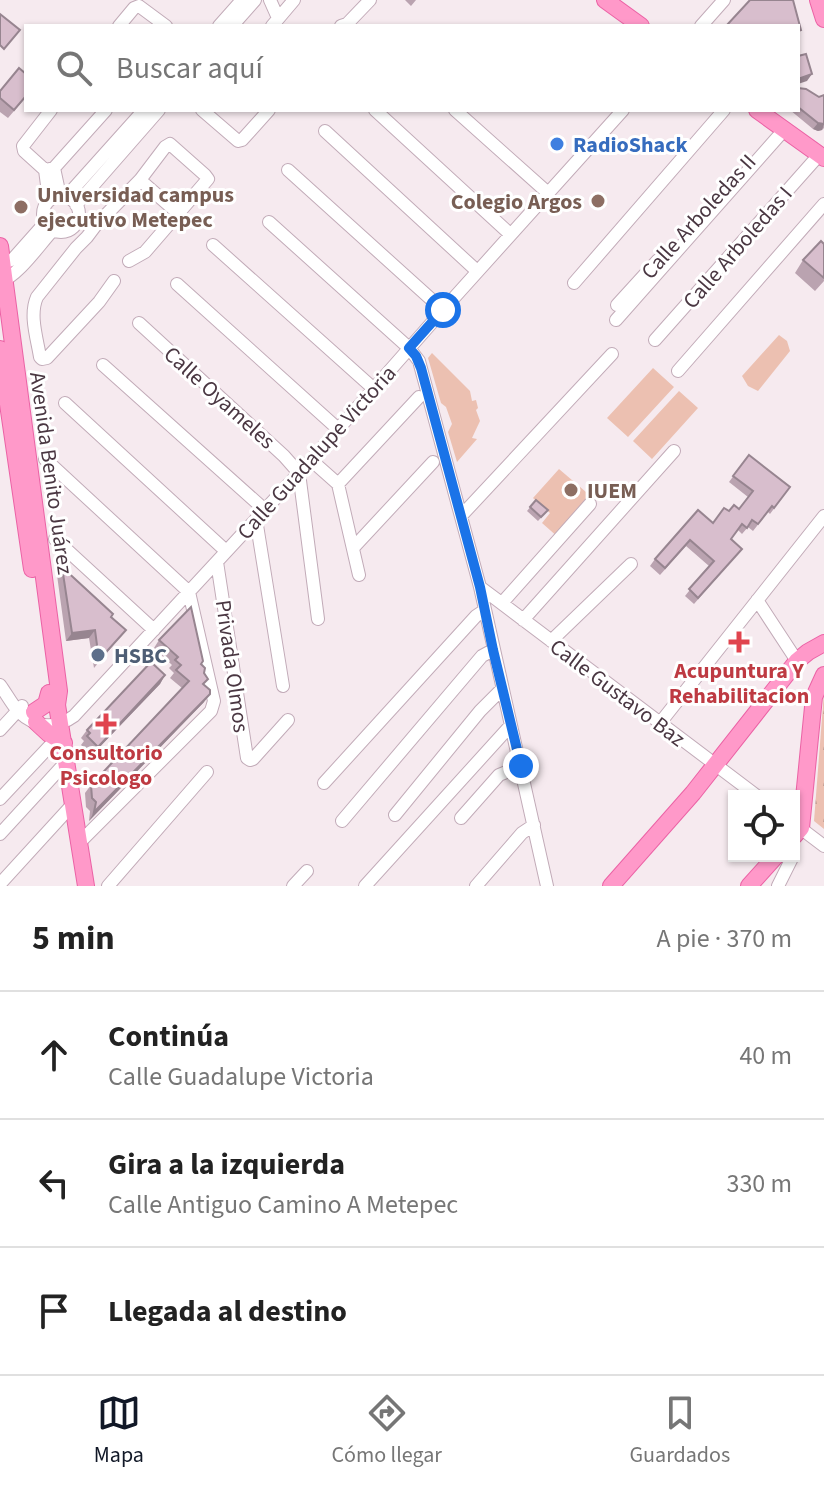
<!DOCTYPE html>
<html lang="es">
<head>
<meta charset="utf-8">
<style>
  :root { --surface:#fff; --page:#f2f2f2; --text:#222; --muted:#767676; --line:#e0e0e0; --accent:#111827 }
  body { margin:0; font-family:"Source Sans 3",sans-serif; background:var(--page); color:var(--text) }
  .controls { position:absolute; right:24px; bottom:24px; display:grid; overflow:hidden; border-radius:0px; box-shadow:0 2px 6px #0004 }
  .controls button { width:72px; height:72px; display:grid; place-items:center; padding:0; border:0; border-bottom:2px solid var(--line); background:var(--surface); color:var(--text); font:40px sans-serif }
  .stop { position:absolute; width:24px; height:24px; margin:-18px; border:6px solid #1a73e8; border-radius:50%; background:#fff }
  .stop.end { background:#1a73e8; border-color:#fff; box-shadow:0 2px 8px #0008 }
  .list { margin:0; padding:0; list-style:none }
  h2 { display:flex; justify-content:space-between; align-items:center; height:104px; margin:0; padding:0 32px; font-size:34px }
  h2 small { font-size:26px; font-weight:400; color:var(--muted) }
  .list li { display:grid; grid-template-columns:52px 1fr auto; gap:24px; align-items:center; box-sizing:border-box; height:128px; padding:0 32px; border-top:2px solid var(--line) }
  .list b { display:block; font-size:30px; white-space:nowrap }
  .list p { margin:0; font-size:26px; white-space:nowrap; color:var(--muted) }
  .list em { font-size:26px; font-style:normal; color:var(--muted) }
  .icon { flex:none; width:44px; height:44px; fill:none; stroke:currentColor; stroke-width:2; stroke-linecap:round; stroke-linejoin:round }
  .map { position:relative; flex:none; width:824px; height:886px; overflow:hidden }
  .search { position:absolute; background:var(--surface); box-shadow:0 2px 6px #0004; left:24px; right:24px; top:24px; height:88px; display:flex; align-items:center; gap:20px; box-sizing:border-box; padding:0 28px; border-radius:0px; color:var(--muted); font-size:30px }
  .sheet { height:488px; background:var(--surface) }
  nav { display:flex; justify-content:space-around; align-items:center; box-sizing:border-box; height:112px; border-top:2px solid var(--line); background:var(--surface); font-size:22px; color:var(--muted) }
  nav a { display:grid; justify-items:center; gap:4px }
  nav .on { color:var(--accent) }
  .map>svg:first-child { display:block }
</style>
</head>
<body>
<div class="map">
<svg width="824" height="886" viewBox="0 0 824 886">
  <defs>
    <pattern id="forest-crowns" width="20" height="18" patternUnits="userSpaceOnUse" patternTransform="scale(2)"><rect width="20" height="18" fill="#ecc0b1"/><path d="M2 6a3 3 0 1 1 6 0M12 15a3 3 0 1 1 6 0" fill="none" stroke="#c19d92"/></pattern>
  </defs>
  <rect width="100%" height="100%" fill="#f6eaef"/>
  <path fill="url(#forest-crowns)" d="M 824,692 L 824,829 L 814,821 Z"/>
  <path fill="#ecc0b1" d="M 779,335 L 787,341 L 790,351 L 758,391 L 748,386 L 742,376 Z
    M 432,353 L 470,391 L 472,401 L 476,400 L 478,408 L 476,410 L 480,421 L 472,438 L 477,439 L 457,462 L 448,432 L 452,424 L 446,407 L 441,403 L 428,358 Z
    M 653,368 L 674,387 L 628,437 L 607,418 Z
    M 679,391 L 698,408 L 652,459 L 633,441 Z
    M 559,469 L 593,498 L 559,538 L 542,523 L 550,513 L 533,498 Z"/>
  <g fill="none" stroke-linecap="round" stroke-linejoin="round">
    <g stroke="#c2abb8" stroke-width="14">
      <path id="minor" d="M 270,0 L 278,18
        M 119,26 L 134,8 L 139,6 L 166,26
        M 219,26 L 242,0
        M 232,26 L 255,0
        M 272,26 L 294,0
        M 341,26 L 347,24 L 370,0
        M 701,26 L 724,0
        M 51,110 L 23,146 L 24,151 L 45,170 L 54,168 L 106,110
        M 202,110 L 238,141 L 242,140 L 269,110
        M 375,110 L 510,234
        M 455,110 L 548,193
        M 325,131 L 477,271
        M 54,168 L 60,196
        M 45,170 L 49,200
        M 288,170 L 443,310
        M 140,180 L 179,214
        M43 214a18 18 0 1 1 36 0a18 18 0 1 1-36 0Z
        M 66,197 L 144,110
        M 76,205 L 159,110
        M 269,222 L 409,348 L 419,361 L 480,587 L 547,886
        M 213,245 L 374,389
        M 0,265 L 13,259 L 45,223
        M 114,281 L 99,302 L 47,358 L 42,359 L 40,357 C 37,338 29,315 37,297 L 76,248 L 87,237 L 96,225 L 140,180 L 165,147 L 170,144 L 205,175 L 208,179 L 145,252 L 129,261
        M 0,282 C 19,275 39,245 53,230
        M 574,283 L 724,110
        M 177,284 L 338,429
        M 617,305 L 658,260
        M 616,320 L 784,130
        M 139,323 L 284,456 L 299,473 L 318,619
        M 655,340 L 819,155
        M 103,365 L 265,510
        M 678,371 L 824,204
        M 65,403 L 226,551
        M 45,459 L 189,592 L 214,701 L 211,711 L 79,843
        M 311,460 L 338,484 L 359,575
        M 338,484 L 419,397
        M 461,516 L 612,354
        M 256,519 L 283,686
        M 55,539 L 154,630
        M 354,547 L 433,462
        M 217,562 L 247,758 L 250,760 L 253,759 L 288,720
        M 480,587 L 757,796
        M 757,600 L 797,661
        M 502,603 L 590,504
        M 523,620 L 674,451
        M 551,641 L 631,564
        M 0,685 C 6,693 12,705 19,712 C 37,729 56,729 74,716 L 311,460 L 443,310 L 623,110
        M 660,723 L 824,516
        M 0,730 L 22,706
        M 324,783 L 476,616 L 485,610
        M 0,799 L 60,735
        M 395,815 L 480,711 L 502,689
        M 461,818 L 499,775 L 521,766
        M 342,821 L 482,656 L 493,650
        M 795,824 L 824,846
        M 0,834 L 67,761
        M 0,884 L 73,804
        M 108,886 L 207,772
        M 293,886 L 307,871
        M 365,886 L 511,725
        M 476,886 L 522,833 L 534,825
        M 778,886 L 793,856"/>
    </g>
    <g stroke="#eb62a5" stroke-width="18">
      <path id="major" d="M 605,0 L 641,26
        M 818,0 L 824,19
        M 757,110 L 824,158
        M 0,246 L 59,691 L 57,705 L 86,886
        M 0,349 L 32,569
        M 34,712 L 46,704 L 49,693
        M 36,722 L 49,734 L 64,743
        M 794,836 L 801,828 L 814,697 L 824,675
        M 611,886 L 693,793 L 797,661 L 808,652 L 824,643
        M 749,886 L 776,856"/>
    </g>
    <use href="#minor" stroke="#fff" stroke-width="12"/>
    <use href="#major" stroke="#ff99c9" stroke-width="16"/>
  </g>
  <path fill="#baa3b0" d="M 405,0 L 416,0 L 411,6 Z
    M 798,88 L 819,97 L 824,95 L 824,128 L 822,130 L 818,131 L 813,129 L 790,110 L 798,110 Z
    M 0,91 L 26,97 L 8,118 L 0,112 Z
    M 821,241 L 824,281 L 815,291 L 795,273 L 803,260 Z
    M 749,455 L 790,487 L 770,514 L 768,512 L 753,531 L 748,527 L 742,534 L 738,530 L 731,539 L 742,549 L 694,604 L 685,596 L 709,566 L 686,546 L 660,575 L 650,566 L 655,559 L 713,523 L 739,509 L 748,497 L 729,482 Z
    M 536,500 L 548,510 L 538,521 L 527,511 Z
    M 62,567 L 111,618 L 126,630 L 94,668 L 89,638 L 66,641 L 57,575 Z
    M 159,640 L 201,664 L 204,684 L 204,702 L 89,821 L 90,811 L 86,807 L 85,793 L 91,785 L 182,688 L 170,678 L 174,673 L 169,668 L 172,665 L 154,648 Z
    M 165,675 L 160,684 L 92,755 L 81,745 L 84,741 L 81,738 L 87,730 Z"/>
  <path fill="#978590" d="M 812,74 L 807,81 L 798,84 L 798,79 Z
    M 818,123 L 824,124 L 822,130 L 818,131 L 813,129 Z
    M 95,630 L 89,638 L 66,641 L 72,633 Z
    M 165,675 L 160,684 L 92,755 L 98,747 Z
    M 210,694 L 204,702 L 89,821 L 94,812 Z"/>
  <path fill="#d8becd" stroke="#978590" stroke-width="2" d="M 750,0 L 793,0 L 801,30 L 798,31 L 798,26 L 726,26 Z
    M 0,14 L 20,30 L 4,49 L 0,45 Z
    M 806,54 L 812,74 L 798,79 L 798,56 Z
    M 19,68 L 26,74 L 26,96 L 14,110 L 0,98 L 0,91 Z
    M 798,88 L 806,89 L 819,97 L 824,95 L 824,124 L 818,123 L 798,107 Z
    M 821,241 L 824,244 L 824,278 L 803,260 Z
    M 749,455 L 790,487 L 774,508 L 772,506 L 758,524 L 752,520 L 747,528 L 742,524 L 731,539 L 742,549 L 698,598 L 689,589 L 714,561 L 690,540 L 665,568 L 655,559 L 698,510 L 713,523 L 724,508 L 729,511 L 734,505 L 739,509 L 753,491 L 733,476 Z
    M 536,500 L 548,510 L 541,517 L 530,507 Z
    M 62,567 L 113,614 L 111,617 L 126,630 L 99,660 L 95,630 L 72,633 Z
    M 191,607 L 203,661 L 201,664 L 205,668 L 204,673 L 208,679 L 203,684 L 210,690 L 210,694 L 94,812 L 96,802 L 92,798 L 91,785 L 189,681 L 176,670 L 181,665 L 175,660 L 178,657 L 159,640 Z
    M 151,662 L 165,675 L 98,747 L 87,736 L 90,733 L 87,730 Z"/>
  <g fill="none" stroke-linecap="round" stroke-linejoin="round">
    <path stroke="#1a73e8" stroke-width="10" d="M 443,310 L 409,348 L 416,356 L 421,368 L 480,587 L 493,650 L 521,766"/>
  </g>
  <circle fill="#3f7fe0" stroke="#fff" stroke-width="3" cx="557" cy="144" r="8"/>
  <g fill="#8d6e63" stroke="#fff" stroke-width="3">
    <circle cx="598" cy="201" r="8"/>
    <circle cx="21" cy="207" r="8"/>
    <circle cx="571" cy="490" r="8"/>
  </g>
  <g fill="#e0444e" stroke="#fff" stroke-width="3">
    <path d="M735 630h8v8h8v8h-8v8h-8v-8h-8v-8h8z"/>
    <path d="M102 712h8v8h8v8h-8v8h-8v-8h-8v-8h8z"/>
  </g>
  <circle fill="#5c6f8a" stroke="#fff" stroke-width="3" cx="98" cy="655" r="8"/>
  <g text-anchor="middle" stroke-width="6" stroke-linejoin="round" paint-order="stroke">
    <g font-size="22" font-weight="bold" fill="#366cbe" stroke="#fff" text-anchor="start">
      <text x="573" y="152">RadioShack</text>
    </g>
    <g font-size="22" font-weight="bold" fill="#785e54" stroke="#fff" text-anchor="start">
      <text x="37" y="202">Universidad campus<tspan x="37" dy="25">ejecutivo Metepec</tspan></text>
      <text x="582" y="209" text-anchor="end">Colegio Argos</text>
      <text x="587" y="498">IUEM</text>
    </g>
    <g font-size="22" fill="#4a3742" stroke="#fff">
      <text transform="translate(698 216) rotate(-48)" y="8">Calle Arboledas II</text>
      <text transform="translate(737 247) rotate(-49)" y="8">Calle Arboledas I</text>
      <text transform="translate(220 397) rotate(42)" y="8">Calle Oyameles</text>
      <text transform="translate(316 452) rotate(-48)" y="8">Calle Guadalupe Victoria</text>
      <text transform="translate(52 473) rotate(82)" y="8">Avenida Benito Juárez</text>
      <text transform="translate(233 666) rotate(82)" y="8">Privada Olmos</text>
      <text transform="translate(618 692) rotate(37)" y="8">Calle Gustavo Baz</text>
    </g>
    <g font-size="22" font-weight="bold" fill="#4e5e75" stroke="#fff" text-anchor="start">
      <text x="114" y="663">HSBC</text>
    </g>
    <g font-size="22" font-weight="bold" fill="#be3a42" stroke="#fff">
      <text x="739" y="678">Acupuntura Y<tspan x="739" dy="25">Rehabilitacion</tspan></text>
      <text x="106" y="760">Consultorio<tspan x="106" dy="25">Psicologo</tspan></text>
    </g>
  </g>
</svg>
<div class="controls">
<button><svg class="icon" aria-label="locate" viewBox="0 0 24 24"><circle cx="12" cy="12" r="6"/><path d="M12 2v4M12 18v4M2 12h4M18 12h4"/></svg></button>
</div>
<div class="stop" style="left:443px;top:310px"></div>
<div class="stop end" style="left:521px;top:766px"></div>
<div class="search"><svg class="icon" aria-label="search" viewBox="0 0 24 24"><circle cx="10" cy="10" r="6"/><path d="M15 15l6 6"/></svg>Buscar aquí</div>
</div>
<section class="sheet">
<h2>5 min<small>A pie · 370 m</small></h2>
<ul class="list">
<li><svg class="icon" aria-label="ahead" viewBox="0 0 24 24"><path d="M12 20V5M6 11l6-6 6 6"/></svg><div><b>Continúa</b><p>Calle Guadalupe Victoria</p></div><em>40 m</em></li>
<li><svg class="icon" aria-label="left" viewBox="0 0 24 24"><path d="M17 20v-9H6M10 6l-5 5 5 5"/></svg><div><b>Gira a la izquierda</b><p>Calle Antiguo Camino A Metepec</p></div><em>330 m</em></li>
<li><svg class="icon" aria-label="arrive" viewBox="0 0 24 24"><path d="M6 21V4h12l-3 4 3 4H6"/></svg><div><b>Llegada al destino</b></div></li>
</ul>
</section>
<nav>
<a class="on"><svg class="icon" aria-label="map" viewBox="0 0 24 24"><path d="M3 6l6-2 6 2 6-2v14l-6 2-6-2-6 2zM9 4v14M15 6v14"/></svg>Mapa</a>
<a><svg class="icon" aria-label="directions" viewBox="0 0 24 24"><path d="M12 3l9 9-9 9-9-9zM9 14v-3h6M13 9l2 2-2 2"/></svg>Cómo llegar</a>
<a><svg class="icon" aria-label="saved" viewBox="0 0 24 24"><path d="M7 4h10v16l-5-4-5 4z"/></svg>Guardados</a>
</nav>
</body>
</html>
